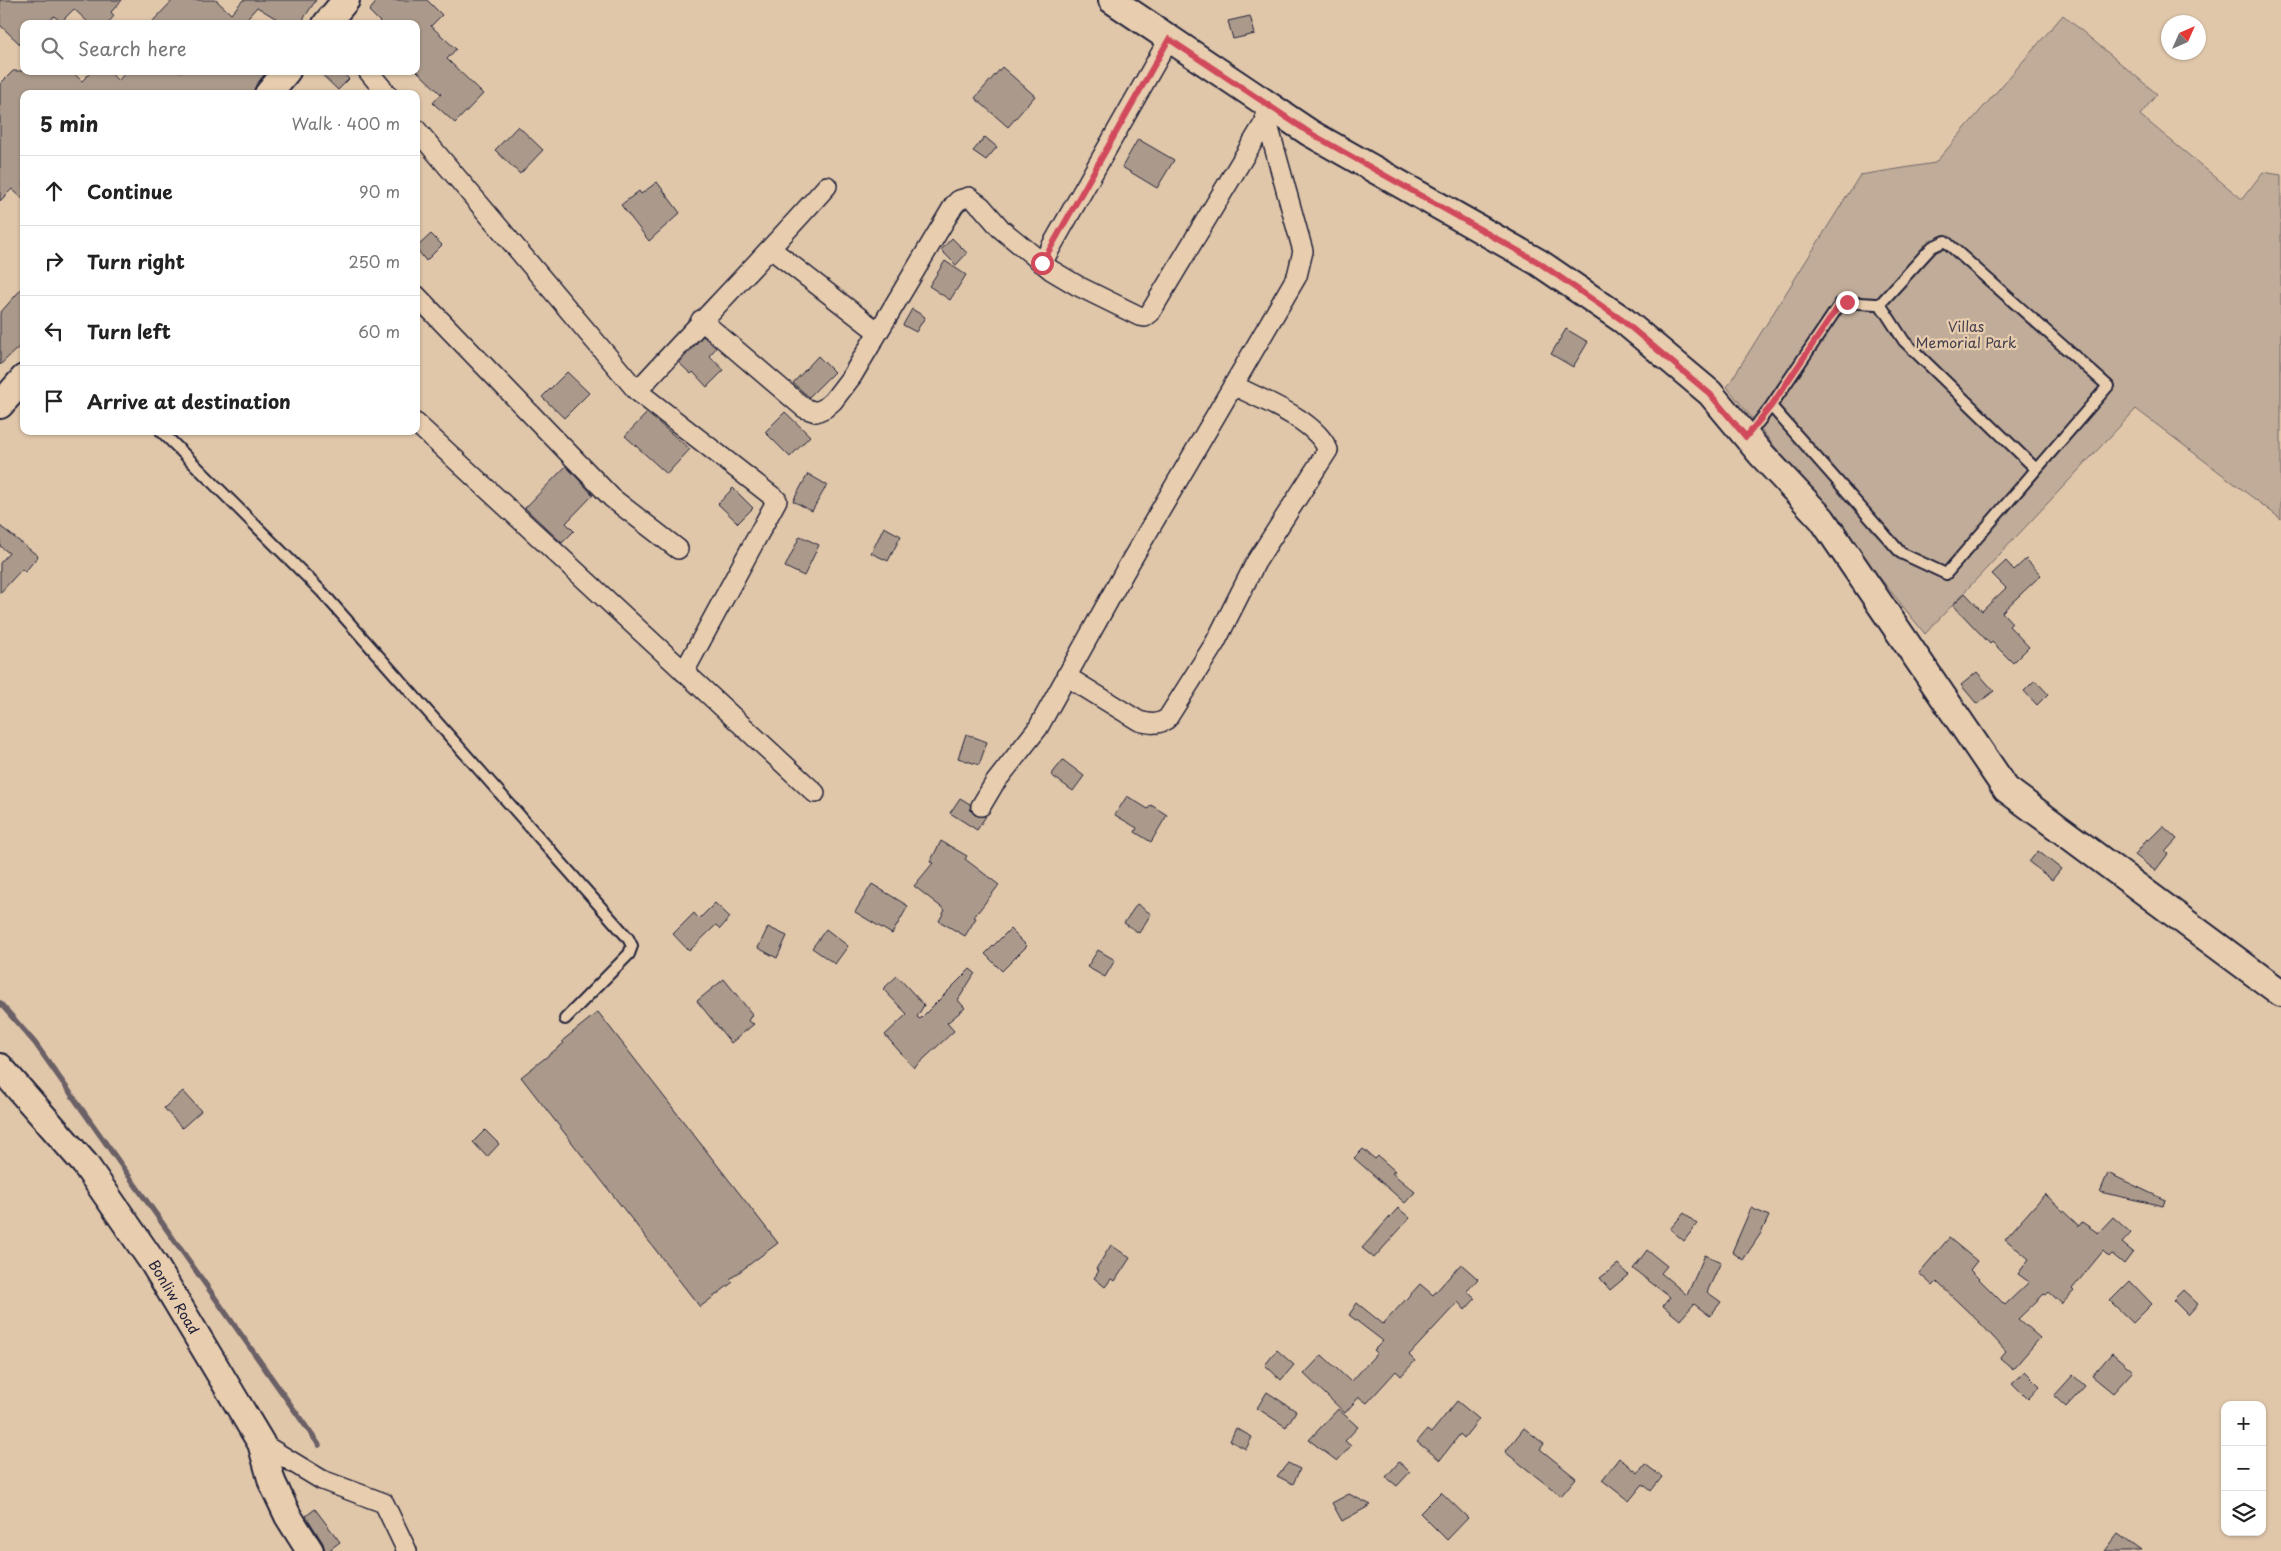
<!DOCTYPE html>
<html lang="en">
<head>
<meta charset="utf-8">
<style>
  :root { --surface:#fff; --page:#f2f2f2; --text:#222; --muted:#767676; --line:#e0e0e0 }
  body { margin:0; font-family:"Playpen Sans",sans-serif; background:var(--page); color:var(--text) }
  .controls { position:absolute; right:15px; bottom:15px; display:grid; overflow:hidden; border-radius:10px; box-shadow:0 1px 4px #0004 }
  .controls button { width:45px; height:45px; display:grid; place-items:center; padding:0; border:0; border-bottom:1px solid var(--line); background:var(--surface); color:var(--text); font:25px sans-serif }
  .compass { position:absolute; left:2161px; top:15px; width:45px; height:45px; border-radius:50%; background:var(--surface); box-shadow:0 1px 4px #0004; rotate:45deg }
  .stop { position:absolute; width:15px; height:15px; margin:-11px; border:4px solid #d1495b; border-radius:50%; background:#fff }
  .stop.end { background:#d1495b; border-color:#fff; box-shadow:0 1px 5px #0008 }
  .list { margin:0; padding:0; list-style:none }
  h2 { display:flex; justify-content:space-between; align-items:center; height:65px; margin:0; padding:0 20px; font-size:21px }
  h2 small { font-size:16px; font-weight:400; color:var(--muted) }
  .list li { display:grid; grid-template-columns:32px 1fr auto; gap:15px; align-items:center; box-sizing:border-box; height:70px; padding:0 20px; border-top:1px solid var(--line) }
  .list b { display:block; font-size:19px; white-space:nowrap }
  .list em { font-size:16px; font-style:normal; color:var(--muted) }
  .icon { flex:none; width:28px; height:28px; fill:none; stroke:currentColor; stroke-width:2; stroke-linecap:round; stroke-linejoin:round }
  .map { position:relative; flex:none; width:2281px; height:1551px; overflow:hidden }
  .search { position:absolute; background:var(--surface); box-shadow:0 1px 4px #0004; left:20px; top:20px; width:400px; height:55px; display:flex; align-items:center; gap:12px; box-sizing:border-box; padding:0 18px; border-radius:10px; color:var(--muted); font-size:19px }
  .panel { position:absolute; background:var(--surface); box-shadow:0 1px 4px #0004; left:20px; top:90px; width:400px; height:345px; border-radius:10px }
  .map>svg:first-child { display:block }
</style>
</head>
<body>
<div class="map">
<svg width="2281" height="1551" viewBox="0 0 2281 1551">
  <rect width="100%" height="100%" fill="#e0c7aa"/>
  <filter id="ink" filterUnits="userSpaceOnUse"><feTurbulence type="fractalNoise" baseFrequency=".02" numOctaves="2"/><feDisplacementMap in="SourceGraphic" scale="10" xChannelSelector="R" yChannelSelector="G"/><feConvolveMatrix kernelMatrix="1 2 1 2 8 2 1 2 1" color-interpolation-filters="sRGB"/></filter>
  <g filter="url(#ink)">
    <path fill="#c0ac98" stroke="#71676a" d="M 2063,15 L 2157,94 L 2140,115 L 2242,199 L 2263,172 L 2281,175 L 2281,519 L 2136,409 L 1925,634 L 1727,387 L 1860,175 L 1935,163 Z"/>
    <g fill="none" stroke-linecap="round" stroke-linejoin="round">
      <path stroke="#6a6066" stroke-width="5.5" d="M 0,1003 L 35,1043 L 319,1445"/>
    </g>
    <path fill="#ab9a8b" stroke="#22223b" d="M 0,0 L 122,0 L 111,12 L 114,16 L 107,24 L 90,24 L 74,9 L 61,22 L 54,16 L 47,24 L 24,24 L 24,48 L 0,25 Z
      M 173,0 L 216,0 L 231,14 L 243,0 L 316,0 L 300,24 L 285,24 L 257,7 L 242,24 L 150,24 Z
      M 378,0 L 427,0 L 442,15 L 431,26 L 456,49 L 447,59 L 483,94 L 455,123 L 433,103 L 441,94 L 416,70 L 416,24 L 382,24 L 369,11 Z
      M 1250,16 L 1255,34 L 1233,39 L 1228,21 Z
      M 1002,67 L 1035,96 L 1008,127 L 975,98 Z
      M 13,71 L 71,71 L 82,81 L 92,71 L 109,71 L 118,81 L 127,71 L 267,71 L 256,85 L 253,94 L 24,94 L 24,200 L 12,189 L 0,201 L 0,84 Z
      M 318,71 L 341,71 L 349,79 L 338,90 Z
      M 518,126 L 543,150 L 520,174 L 495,150 Z
      M 985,137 L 997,147 L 986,160 L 973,151 Z
      M 1138,139 L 1174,160 L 1157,188 L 1122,167 Z
      M 657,182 L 680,213 L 649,241 L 621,205 L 639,191 L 641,194 Z
      M 431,234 L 442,245 L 426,261 L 416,248 Z
      M 952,238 L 967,253 L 956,265 L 941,250 Z
      M 945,261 L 966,275 L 950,300 L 929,286 Z
      M 24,286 L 24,342 L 0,365 L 0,313 Z
      M 912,309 L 925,317 L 916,332 L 903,325 Z
      M 1566,329 L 1588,342 L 1573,367 L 1551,354 Z
      M 703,336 L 716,348 L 709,356 L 724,370 L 707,387 L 693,372 L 691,374 L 679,363 Z
      M 818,356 L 834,372 L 809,397 L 793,383 Z
      M 567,372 L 589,393 L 564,418 L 542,397 Z
      M 785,412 L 810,436 L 790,457 L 765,432 Z
      M 647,413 L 690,449 L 667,474 L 625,436 Z
      M 566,466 L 593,495 L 566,523 L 574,531 L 562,543 L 525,508 Z
      M 808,474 L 827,485 L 812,511 L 793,501 Z
      M 733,488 L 753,508 L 738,523 L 718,504 Z
      M 0,526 L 38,556 L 25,572 L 22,569 L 0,593 L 0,563 L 9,553 L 0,546 Z
      M 884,527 L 901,536 L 888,561 L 871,553 Z
      M 800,536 L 819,545 L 804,576 L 785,567 Z
      M 2026,559 L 2041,575 L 2002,612 L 2012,623 L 2009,626 L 2029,647 L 2013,663 L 1992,642 L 1990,644 L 1953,605 L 1965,593 L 1982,611 L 2006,588 L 1992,574 L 2006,561 L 2014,570 Z
      M 1977,672 L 1994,691 L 1977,704 L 1961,685 Z
      M 2035,680 L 2048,694 L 2037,705 L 2024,691 Z
      M 966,734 L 987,742 L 979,765 L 958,758 Z
      M 1063,760 L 1084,776 L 1073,791 L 1051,775 Z
      M 1127,796 L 1148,809 L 1151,805 L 1167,815 L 1151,842 L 1135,832 L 1137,828 L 1115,815 Z
      M 960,798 L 970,804 L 971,811 L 975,815 L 986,816 L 977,830 L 950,813 Z
      M 2163,826 L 2177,839 L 2165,852 L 2168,854 L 2155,871 L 2135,855 L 2147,839 L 2149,840 Z
      M 941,841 L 967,856 L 965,859 L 999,885 L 974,917 L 976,918 L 965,936 L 939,921 L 945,910 L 914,886 L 933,863 L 930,862 Z
      M 2038,851 L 2061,869 L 2052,880 L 2029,862 Z
      M 872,884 L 908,906 L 892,934 L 855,912 Z
      M 715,903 L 730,917 L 720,929 L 716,925 L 689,951 L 673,934 L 694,913 L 699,919 Z
      M 1137,904 L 1151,914 L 1139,933 L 1124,923 Z
      M 768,927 L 787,936 L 777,958 L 758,948 Z
      M 826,929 L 848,946 L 835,964 L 812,948 Z
      M 1010,929 L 1027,946 L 1002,971 L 985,954 Z
      M 1098,950 L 1115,960 L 1105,977 L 1087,967 Z
      M 970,969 L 975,973 L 958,1000 L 965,1008 L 947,1023 L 954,1031 L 914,1068 L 885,1035 L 907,1014 L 883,989 L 897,976 L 924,1005 L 917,1017 L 920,1019 Z
      M 724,979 L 752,1014 L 748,1021 L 754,1024 L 731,1043 L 697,1001 Z
      M 598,1012 L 778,1243 L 730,1279 L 733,1282 L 700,1307 L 521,1077 L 564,1043 L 562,1041 Z
      M 183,1091 L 201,1111 L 182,1128 L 164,1108 Z
      M 485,1130 L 499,1144 L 487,1157 L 473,1142 Z
      M 1363,1149 L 1375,1159 L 1378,1156 L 1395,1171 L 1392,1173 L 1415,1192 L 1405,1203 L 1354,1158 Z
      M 2108,1173 L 2165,1200 L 2163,1206 L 2100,1192 Z
      M 2045,1194 L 2079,1226 L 2082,1222 L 2098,1233 L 2113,1217 L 2131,1233 L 2122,1243 L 2133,1252 L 2124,1264 L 2112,1254 L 2109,1257 L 2103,1251 L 2072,1289 L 2074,1291 L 2062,1304 L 2049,1292 L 2046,1295 L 2044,1294 L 2018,1319 L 2040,1338 L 2013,1369 L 2000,1358 L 2006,1351 L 1981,1324 L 1937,1282 L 1933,1286 L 1919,1273 L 1949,1238 L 1977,1261 L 1970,1270 L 2005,1305 L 2029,1282 L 2018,1274 L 2029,1259 L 2005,1239 Z
      M 1398,1208 L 1410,1218 L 1374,1258 L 1362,1248 Z
      M 1751,1208 L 1769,1216 L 1761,1233 L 1743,1260 L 1732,1252 Z
      M 1684,1213 L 1697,1224 L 1684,1241 L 1670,1229 Z
      M 1111,1245 L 1130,1258 L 1115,1281 L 1111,1279 L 1105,1287 L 1094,1278 L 1099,1271 L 1096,1269 Z
      M 1647,1250 L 1667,1266 L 1661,1273 L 1687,1295 L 1705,1255 L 1721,1262 L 1707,1292 L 1721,1302 L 1710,1316 L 1694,1304 L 1680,1320 L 1663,1306 L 1670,1297 L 1633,1269 Z
      M 1461,1264 L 1478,1279 L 1467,1291 L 1475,1299 L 1465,1310 L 1458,1302 L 1409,1355 L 1415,1361 L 1401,1376 L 1396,1371 L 1367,1403 L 1359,1397 L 1345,1413 L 1304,1374 L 1322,1355 L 1351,1382 L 1377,1353 L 1374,1350 L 1383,1341 L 1349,1315 L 1357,1303 L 1383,1324 L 1420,1284 L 1433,1295 Z
      M 1618,1264 L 1628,1275 L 1610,1290 L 1600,1278 Z
      M 2130,1281 L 2152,1304 L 2133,1323 L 2110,1301 Z
      M 2183,1290 L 2198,1304 L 2188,1315 L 2173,1300 Z
      M 1277,1350 L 1294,1365 L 1281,1380 L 1265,1365 Z
      M 2112,1353 L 2133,1371 L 2113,1393 L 2092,1376 Z
      M 2025,1371 L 2040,1386 L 2028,1399 L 2012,1383 Z
      M 2073,1375 L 2085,1386 L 2066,1407 L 2054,1396 Z
      M 1267,1392 L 1296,1411 L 1286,1427 L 1257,1408 Z
      M 1457,1401 L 1479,1419 L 1464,1438 L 1460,1434 L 1440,1460 L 1417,1442 L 1427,1430 L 1431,1433 Z
      M 1338,1409 L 1358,1427 L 1345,1441 L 1351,1446 L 1337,1461 L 1309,1440 Z
      M 1236,1428 L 1252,1437 L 1246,1449 L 1230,1441 Z
      M 1524,1428 L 1544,1444 L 1540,1449 L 1576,1478 L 1561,1496 L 1505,1452 Z
      M 1619,1458 L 1638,1473 L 1645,1464 L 1662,1477 L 1651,1491 L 1643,1484 L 1629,1501 L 1602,1480 Z
      M 1399,1462 L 1410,1472 L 1397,1486 L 1386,1477 Z
      M 1288,1463 L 1300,1469 L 1293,1484 L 1277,1476 Z
      M 1441,1492 L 1468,1518 L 1447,1540 L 1420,1513 Z
      M 1349,1494 L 1371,1505 L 1342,1521 L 1332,1503 Z
      M 315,1509 L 340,1542 L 328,1551 L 325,1551 L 323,1543 L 306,1516 Z
      M 2118,1534 L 2141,1551 L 2105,1551 Z"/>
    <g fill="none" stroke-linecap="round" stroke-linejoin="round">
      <g stroke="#22223b" stroke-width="14">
        <path id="lane" d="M 1880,304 L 1904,341 L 2035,468
          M 161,431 L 322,592 L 628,938 L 632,946 L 629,954 L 565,1019
          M 1747,437 L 1771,406 L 1840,304 C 1849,301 1869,304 1880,304 L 1932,247 L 1945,241 L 2108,386 L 1946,574 L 1901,553 L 1771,406"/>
      </g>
      <g stroke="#22223b" stroke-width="22">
        <path id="street" d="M 368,71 L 387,94
          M 416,129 L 637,391 L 777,500 L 684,672
          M 771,249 L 878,332
          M 1042,263 L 1169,39
          M 416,295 L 612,498 L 678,549
          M 701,320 L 804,408 L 816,412 L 825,408 L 833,401 L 852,376 L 954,205 L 959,200 L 969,197 L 981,206 L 1001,229 L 1051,270 L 1078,286 L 1139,316 L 1145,317 L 1150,313 L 1266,120
          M 637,391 C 700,322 765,256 827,186
          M 416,423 L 815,793
          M 1066,676 L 1139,721 C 1150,724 1157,725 1167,719 L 1215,643 L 1256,562 L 1328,450 C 1315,419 1262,400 1233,385
          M 981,806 L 994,784 L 1038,728 L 1125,571 L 1297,276 L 1303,251 L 1265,114
          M 261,1443 L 322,1480 L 384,1503 L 407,1551"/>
      </g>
      <g stroke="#22223b" stroke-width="30">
        <g id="secondary">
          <path d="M 1112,0 L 1310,133 L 1538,262 L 1623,320 L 1710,393 L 1760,453 L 1822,519 L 2006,789 L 2281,993"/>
          <path d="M 326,24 L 346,0"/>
          <path d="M 268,94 L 287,71"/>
          <path d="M 0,405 L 24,378"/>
          <path id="s1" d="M 0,1067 L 85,1164 L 154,1264 L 261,1443 L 272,1482 L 288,1516 L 310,1551"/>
        </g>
      </g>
      <use href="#lane" stroke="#e8ceaf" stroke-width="10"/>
      <use href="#street" stroke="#e8ceaf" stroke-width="19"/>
      <use href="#secondary" stroke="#e8ceaf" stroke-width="26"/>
    </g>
  </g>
  <g fill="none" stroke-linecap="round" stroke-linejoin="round" filter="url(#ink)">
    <path stroke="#d1495b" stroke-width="6" d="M 1042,263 L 1169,39 L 1310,133 L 1538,262 L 1622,320 L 1710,394 L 1746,437 L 1771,406 L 1840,304 L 1847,302"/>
  </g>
  <g text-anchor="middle" stroke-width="4.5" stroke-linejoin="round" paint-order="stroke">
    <g font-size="14" fill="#423e4e" stroke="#e8ceaf">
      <text x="1966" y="332">Villas<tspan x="1966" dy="16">Memorial Park</tspan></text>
    </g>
    <g font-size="14" fill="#22223b" stroke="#e8ceaf">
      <text dy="5" stroke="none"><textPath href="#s1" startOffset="289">Bonliw Road</textPath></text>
    </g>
  </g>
</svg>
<div class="controls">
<button>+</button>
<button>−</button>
<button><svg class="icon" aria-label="layers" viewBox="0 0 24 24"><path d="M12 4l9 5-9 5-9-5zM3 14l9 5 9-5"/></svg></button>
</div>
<svg class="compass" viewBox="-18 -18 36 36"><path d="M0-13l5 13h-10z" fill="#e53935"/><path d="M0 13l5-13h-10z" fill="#767676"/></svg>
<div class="stop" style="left:1042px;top:263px"></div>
<div class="stop end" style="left:1847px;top:302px"></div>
<div class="search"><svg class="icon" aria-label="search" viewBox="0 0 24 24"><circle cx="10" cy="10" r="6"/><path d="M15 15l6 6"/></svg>Search here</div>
<section class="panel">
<h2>5 min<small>Walk · 400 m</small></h2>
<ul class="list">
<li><svg class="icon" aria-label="ahead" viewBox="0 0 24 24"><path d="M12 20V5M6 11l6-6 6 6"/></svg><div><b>Continue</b></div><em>90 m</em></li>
<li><svg class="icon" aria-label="right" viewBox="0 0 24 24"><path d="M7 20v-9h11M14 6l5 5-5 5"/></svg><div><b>Turn right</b></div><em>250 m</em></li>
<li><svg class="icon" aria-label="left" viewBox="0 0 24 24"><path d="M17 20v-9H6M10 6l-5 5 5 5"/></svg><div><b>Turn left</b></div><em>60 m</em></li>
<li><svg class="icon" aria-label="arrive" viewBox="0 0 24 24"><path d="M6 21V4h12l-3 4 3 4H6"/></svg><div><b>Arrive at destination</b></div></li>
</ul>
</section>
</div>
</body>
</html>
